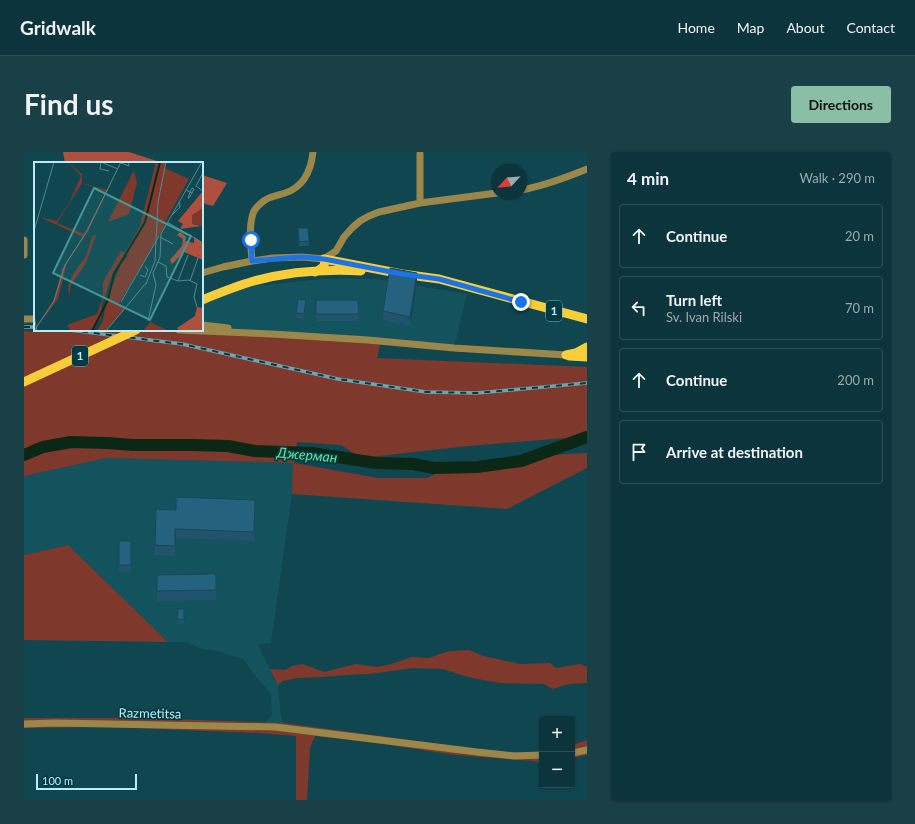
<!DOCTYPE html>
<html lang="en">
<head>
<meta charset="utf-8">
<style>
  :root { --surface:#0b343c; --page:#193f47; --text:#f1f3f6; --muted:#9aaaaf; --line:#2b4f56; --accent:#8abfa5 }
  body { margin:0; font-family:Lato,sans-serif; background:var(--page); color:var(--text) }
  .controls { position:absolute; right:12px; bottom:12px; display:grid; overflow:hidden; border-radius:4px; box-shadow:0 1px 3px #0004 }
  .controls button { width:36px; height:36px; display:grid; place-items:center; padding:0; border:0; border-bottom:1px solid var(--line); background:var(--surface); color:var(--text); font:20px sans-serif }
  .compass { position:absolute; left:467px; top:12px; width:36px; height:36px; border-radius:50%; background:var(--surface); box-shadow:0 1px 3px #0004; rotate:244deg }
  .scale { position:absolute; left:12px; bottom:10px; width:101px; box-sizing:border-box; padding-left:4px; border:2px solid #bde9f3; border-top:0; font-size:11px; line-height:14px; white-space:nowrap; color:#bde9f3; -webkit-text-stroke:3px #003b45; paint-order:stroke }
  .stop { position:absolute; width:12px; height:12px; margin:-9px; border:3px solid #1a73e8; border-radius:50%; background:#fff }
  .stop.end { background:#1a73e8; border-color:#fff; box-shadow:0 1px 4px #0008 }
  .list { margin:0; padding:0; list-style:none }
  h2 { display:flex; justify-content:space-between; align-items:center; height:52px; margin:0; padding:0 16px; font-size:17px }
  h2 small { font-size:13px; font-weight:400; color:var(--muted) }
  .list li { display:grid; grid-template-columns:26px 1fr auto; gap:12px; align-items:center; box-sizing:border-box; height:64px; margin:0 8px 8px; padding:0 8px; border:1px solid var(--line); border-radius:4px }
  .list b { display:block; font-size:15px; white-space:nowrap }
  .list p { margin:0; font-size:13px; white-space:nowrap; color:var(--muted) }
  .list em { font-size:13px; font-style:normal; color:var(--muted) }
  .icon { flex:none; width:22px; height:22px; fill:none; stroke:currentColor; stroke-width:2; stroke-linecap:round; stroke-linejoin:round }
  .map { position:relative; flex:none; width:563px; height:648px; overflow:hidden; border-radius:4px }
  header { display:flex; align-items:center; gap:24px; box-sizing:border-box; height:56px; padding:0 20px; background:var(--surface); border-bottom:1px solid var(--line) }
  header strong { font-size:19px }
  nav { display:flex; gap:22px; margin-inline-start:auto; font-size:14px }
  .intro { display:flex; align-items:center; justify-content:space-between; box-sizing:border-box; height:96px; padding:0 24px }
  h1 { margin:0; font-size:28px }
  .button { padding:10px 18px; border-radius:4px; background:var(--accent); color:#111; font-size:14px; font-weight:700 }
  main { display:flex; gap:24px; padding:0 24px }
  aside { flex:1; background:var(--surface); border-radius:4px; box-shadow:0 1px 3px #0004 }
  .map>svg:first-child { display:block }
</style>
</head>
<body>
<header>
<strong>Gridwalk</strong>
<nav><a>Home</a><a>Map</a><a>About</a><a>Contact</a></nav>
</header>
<div class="intro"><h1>Find us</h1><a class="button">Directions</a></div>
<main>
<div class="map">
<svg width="563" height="648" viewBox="0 0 563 648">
  <rect width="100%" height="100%" fill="#0f4650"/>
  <path fill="#13535e" d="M 298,127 L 352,127 L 443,142 L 430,196 L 248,182 L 178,173 L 178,148 L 211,136 Z
    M 83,306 L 270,311 L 268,342 L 247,491 L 234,492 L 237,499 L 254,533 L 257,566 L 260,571 L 239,571 L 245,567 L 248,562 L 247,542 L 243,536 L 236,530 L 219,507 L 190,498 L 178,497 L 163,490 L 144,490 L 44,393 L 0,403 L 0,324 Z"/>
  <path fill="#7e392c" d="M 13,178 L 155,178 L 357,189 L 353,206 L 563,215 L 563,287 L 542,286 L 444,294 L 337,306 L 317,293 L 273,290 L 270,311 L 354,326 L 403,326 L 436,310 L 542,302 L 563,301 L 563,316 L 483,357 L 268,342 L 269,311 L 83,306 L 0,324 L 0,179 L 13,180 Z
    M 44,393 L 144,490 L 0,488 L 0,403 Z
    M 445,498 L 459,504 L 496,512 L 526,511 L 532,516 L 556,512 L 563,515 L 563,531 L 545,532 L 529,537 L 520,532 L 476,531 L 448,526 L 418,517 L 389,516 L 346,522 L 323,523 L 299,525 L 273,526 L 259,529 L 254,533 L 246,517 L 261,518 L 268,514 L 279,512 L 300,520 L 332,512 L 353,515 L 367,512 L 388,505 L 405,506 L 413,503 L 426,499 Z
    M 0,566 L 117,566 L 260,571 L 475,600 L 518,600 L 518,611 L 509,609 L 432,603 L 359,592 L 291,584 L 286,596 L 283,648 L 272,648 L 272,584 L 234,581 L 83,575 L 0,576 Z
    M 563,588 L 563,603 L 548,606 L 548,593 Z"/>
  <path fill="#af503e" d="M 39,0 L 105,0 L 139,11 L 41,11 Z
    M 178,23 L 203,31 L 189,54 L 178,51 Z"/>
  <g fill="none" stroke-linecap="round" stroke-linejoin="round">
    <path stroke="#0a2815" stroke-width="12" d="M 0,303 L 19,295 L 47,290 L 83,291 L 109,293 L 167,293 L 204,294 L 231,299 L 288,301 L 352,311 L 389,312 L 410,316 L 453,315 L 497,309 L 563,285"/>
    <path stroke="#9b8749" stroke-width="7" d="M 497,38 C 520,34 541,26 563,17
      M 396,51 L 396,2
      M 0,88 L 0,103
      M 228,109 C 227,94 224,73 230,59 C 231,57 234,54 236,52 C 243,45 251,44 261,41 C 280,35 287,19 289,0
      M 178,121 L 199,115 L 228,109 L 249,106 L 278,105 L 300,107 L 312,99 L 320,85 L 328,76 L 336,69 L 345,64 L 355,60 L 396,51 L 473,41
      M 0,167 L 11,167
      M 178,173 L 204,176
      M 155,178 L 248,182 L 344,188 L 430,196 L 542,203
      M 0,572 L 31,571 L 251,575 L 453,600 L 490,604 L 518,603
      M 548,601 L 563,598"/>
    <path stroke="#f7cd3a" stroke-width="9" d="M 291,120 C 297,117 303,114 300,107 L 378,122 L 415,127 L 563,167
      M 178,148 C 195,141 212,134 230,129 C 264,120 302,117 337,119
      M 542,203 L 552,201 L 563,195
      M 545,204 L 563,205"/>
    <g stroke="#72a3ad" stroke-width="3.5">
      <path id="rail" d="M 0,175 L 11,175
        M 46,178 L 158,192 L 314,227 L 402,240 L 453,241 L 563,231"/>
    </g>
    <use href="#rail" stroke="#003b45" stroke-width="2" stroke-dasharray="6" stroke-linecap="butt"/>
    <path stroke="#f7cd3a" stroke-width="9" d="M 0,230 L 112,178"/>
  </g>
  <path fill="#20546d" d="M 274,76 L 285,89 L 285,94 L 275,94 Z
    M 393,131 L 386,174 L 359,168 L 359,159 Z
    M 292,148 L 334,148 L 335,169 L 292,169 Z
    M 282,153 L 280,167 L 272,166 L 272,161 Z
    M 231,357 L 230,389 L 151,386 L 151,404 L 131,403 L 131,393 L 152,358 Z
    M 95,389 L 107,389 L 107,420 L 95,420 Z
    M 192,422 L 192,448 L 133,449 L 133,423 Z
    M 154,457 L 160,457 L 160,472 L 153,472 Z"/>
  <path fill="#1a4559" d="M 393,121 L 393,131 L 386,174 L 386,165 Z"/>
  <path fill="#25627f" stroke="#1a4559" d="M 274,76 L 284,76 L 285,89 L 275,90 Z
    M 366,116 L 393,121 L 386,165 L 359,159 Z
    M 274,147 L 282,148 L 280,162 L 272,161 Z
    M 292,148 L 334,148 L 335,162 L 292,162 Z
    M 152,345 L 231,348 L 230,380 L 151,377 L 151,394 L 131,393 L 132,357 L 152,358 Z
    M 95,389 L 107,389 L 107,413 L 95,413 Z
    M 192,422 L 192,438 L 133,439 L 133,423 Z
    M 154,457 L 160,457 L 160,468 L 153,467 Z"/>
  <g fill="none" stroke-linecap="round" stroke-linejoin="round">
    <path stroke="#1a73e8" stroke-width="5" d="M 227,88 L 228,109 L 263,106 L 278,105 L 300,107 L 378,122 L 415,127 L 497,150"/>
  </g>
  <g text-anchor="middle" stroke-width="3.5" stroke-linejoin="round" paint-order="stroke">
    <g fill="#003b45" stroke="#84b5bf" stroke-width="1">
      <rect x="522" y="149" width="16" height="20" rx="3"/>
      <rect x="48" y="194" width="16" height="20" rx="3"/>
    </g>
    <g font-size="12" font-weight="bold" fill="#bde9f3">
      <text x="530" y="163">1</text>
      <text x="56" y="208">1</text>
    </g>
    <g font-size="13" fill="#bde9f3" stroke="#003b45">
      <text transform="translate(126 561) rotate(1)" y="5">Razmetitsa</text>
    </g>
    <g font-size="14" font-style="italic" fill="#69e292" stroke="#003b45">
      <text transform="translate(283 303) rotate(5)" y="5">Джерман</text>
    </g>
  </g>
  <g transform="translate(10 10)">
    <rect width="169" height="169" fill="#0f4650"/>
    <path d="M 34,0 L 48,12 L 48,21 L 73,28 L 80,16 L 53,71 L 33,101 L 24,137 L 0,169 L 20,137 L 28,107 L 49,75 L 6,55 L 23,59 L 36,39 L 47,14 ZM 48,21 L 72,30 L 50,72 L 23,61 ZM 122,0 L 132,0 L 131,6 L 155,17 L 130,62 L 131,64 L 84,143 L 91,147 L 71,169 L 59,169 L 64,167 L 69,159 L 72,140 L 87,102 L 94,94 L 91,92 L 79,110 L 68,142 L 67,157 L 56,169 L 37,169 L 33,163 L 63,152 L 69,135 L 69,120 L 87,89 L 91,91 L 106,64 ZM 100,8 L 103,21 L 95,52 L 74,60 ZM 169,46 L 169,64 L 158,62 L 158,52 ZM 59,73 L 62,73 L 52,101 L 37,123 L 35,134 L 34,125 L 38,114 L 52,94 ZM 116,160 L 135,169 L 109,169 Z" fill="#7e392c" fill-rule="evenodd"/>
    <path d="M 169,29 L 169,46 L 158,53 L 158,62 L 167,64 L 146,67 L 149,62 L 144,59 ZM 146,70 L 152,75 L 151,79 L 160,81 L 160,75 L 169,81 L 169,98 L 150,90 L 138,102 L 136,98 L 148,84 L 149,77 L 143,73 ZM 163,145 L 169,146 L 169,169 L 145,169 L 143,166 L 161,154 Z" fill="#af503e"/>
    <path fill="none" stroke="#0a2815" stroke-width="2" d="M 58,169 L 74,138 L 80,112 L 111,60 L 126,0"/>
    <path fill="none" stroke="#558791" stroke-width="1" d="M 67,0 L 84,7M 67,0 L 66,7 L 75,9M 87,1 L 95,4 L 94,0M 169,11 L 162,24 L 169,29M 152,28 L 156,30 L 154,36 L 155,36 L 158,31 L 160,27 L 158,26 L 156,30 L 158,31M 137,54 L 146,45 L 145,40M 133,60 L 169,81M 0,69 L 20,0M 126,75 L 139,82M 124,100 L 132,104 L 133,115 L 144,119 L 154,93M 106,113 L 111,115 L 114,108 L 111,104M 144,119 L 155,118 L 163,122 L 160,135 L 163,145M 156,119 L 164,96M 112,122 L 121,99 L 124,40 L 132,0M 87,140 L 125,74M 0,154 L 3,169M 114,159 L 122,123 L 119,111 L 126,95 L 127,72 L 168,0M 0,169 L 20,139 L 31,103 L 53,69 L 87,0M 72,169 L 112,121"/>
    <path fill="#439896" fill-opacity="0.15" stroke="#439896" stroke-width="2" d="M 60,26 L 157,74 L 116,158 L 19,111 Z"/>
    <rect width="169" height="169" fill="none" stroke="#bde9f3" stroke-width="2"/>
  </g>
</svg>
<div class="controls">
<button>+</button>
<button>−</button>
</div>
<svg class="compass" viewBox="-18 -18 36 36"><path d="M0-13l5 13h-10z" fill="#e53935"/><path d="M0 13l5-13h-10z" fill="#9aaaaf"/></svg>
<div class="scale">100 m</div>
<div class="stop" style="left:227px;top:88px"></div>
<div class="stop end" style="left:497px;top:150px"></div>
</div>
<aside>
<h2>4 min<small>Walk · 290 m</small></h2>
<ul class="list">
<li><svg class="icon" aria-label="ahead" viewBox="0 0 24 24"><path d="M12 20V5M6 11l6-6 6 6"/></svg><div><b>Continue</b></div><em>20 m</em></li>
<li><svg class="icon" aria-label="left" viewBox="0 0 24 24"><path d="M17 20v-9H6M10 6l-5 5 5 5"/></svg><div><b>Turn left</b><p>Sv. Ivan Rilski</p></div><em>70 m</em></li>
<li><svg class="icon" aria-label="ahead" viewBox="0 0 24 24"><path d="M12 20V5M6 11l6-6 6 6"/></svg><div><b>Continue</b></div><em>200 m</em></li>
<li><svg class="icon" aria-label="arrive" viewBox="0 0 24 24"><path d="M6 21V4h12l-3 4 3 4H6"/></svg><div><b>Arrive at destination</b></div></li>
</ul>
</aside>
</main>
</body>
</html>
